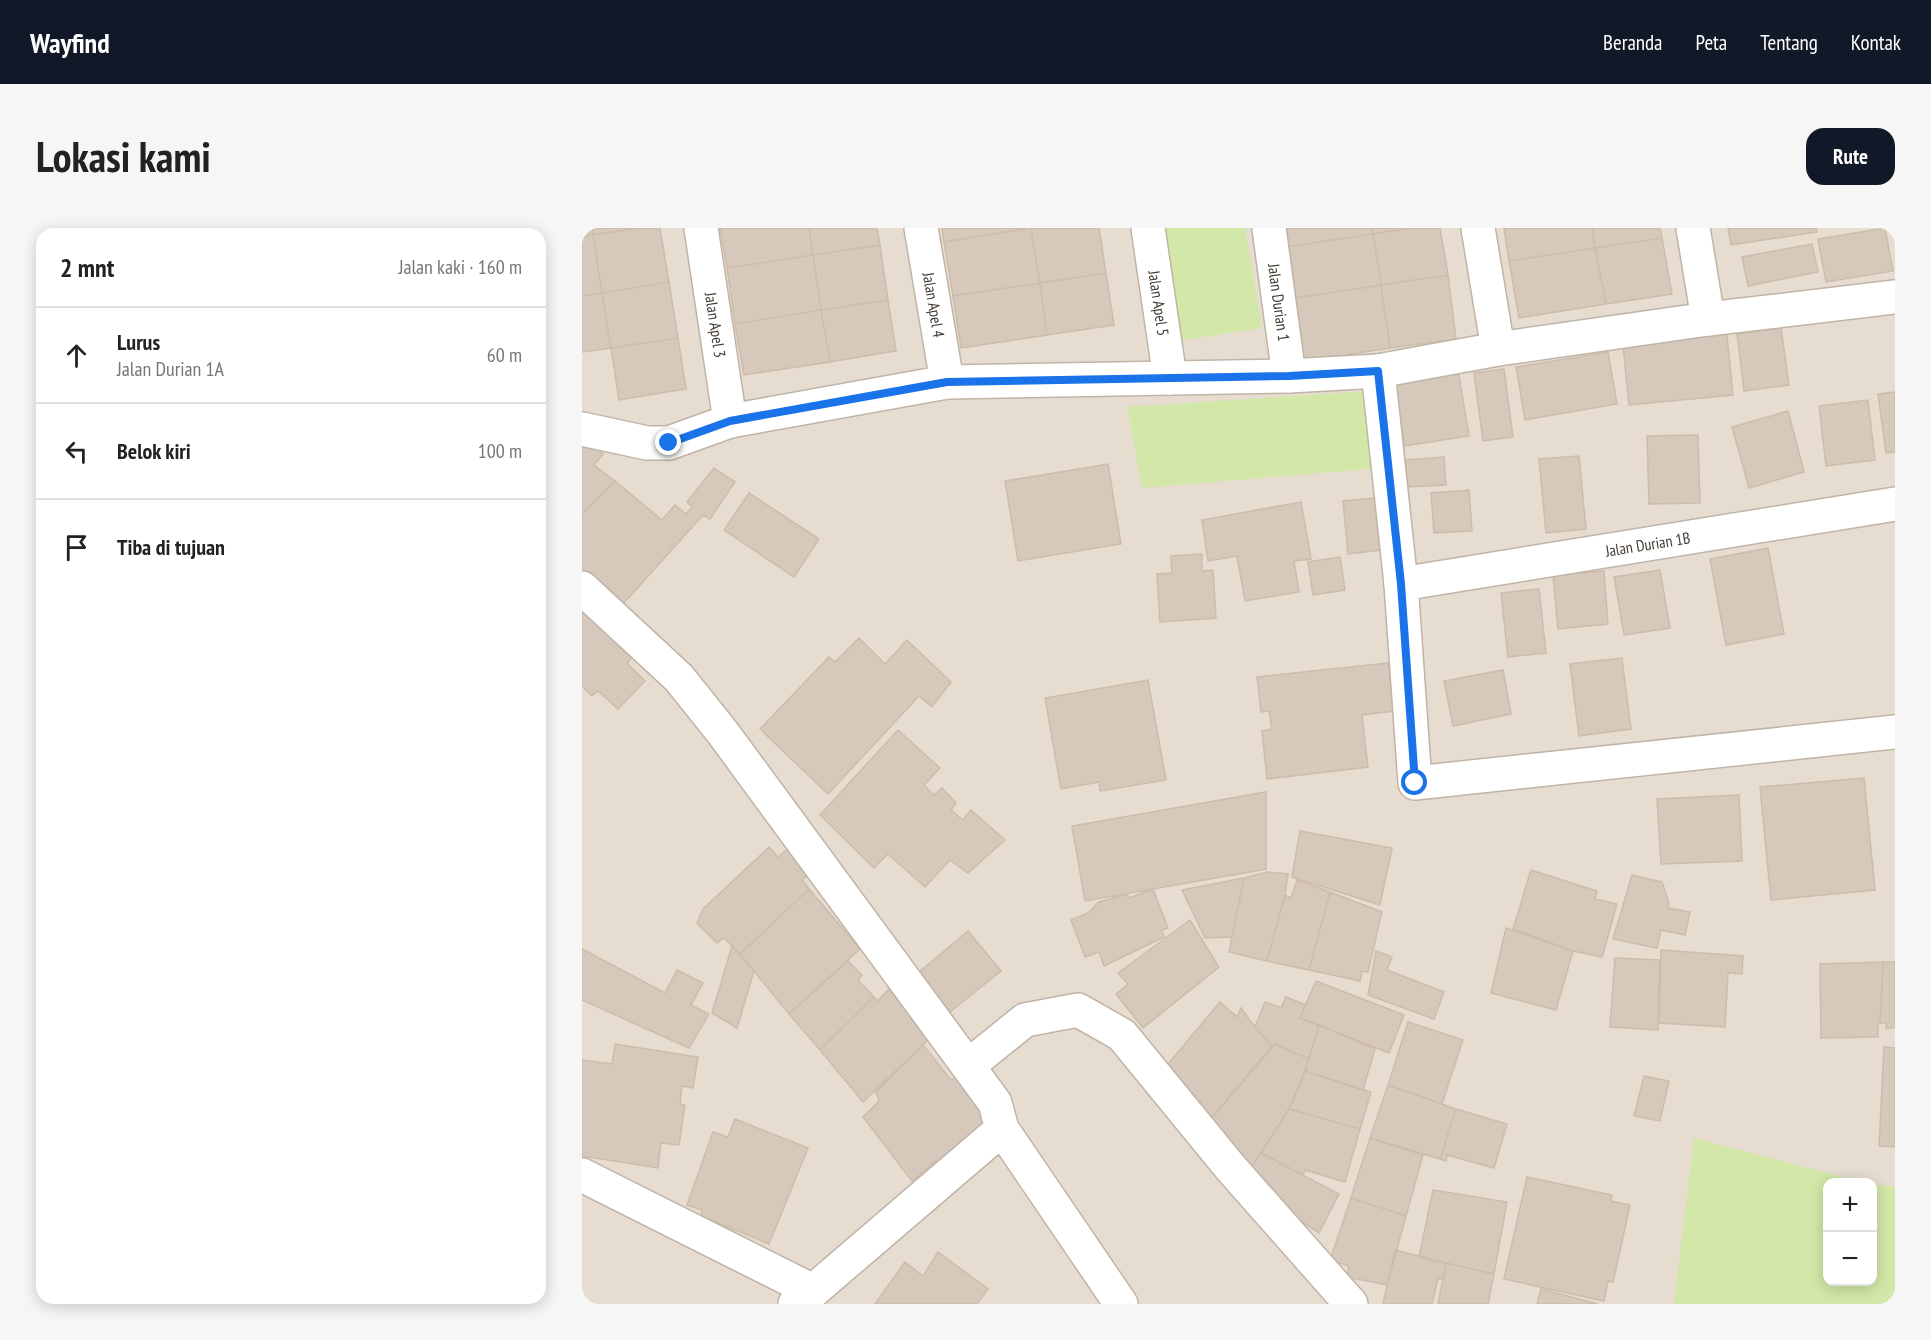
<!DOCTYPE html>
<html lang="id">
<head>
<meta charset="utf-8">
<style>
  :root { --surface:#fff; --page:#f6f6f6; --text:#222; --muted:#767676; --line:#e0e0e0; --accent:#111827 }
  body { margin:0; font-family:"PT Sans Narrow",sans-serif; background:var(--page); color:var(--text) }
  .controls { position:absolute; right:18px; bottom:18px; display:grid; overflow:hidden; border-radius:12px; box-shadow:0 3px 15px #0003 }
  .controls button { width:54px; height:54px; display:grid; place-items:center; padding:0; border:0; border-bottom:2px solid var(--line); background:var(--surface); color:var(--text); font:30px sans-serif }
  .stop { position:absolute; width:18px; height:18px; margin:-14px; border:4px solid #1a73e8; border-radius:50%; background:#fff }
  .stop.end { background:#1a73e8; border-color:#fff; box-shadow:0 2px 6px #0008 }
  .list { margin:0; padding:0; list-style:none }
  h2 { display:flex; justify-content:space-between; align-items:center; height:78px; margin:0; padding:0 24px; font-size:26px }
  h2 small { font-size:20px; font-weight:400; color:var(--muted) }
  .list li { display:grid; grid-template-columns:39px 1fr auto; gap:18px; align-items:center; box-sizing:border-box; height:96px; padding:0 24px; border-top:2px solid var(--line) }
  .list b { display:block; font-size:22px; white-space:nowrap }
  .list p { margin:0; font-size:20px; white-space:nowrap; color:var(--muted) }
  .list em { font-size:20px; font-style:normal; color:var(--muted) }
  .icon { flex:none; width:33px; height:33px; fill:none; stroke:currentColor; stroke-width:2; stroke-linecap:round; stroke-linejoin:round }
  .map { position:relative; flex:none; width:1313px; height:1076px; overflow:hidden; border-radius:18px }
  header { display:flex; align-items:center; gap:36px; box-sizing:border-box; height:84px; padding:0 30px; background:var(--accent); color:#fff }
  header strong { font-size:28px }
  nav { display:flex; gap:33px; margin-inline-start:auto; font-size:21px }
  .intro { display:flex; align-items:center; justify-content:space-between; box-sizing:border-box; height:144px; padding:0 36px }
  h1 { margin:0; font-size:42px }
  .button { padding:15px 27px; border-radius:18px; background:var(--accent); color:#fff; font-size:21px; font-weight:700 }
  main { display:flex; gap:36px; padding:0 36px }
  aside { flex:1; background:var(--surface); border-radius:18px; box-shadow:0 3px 15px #0003 }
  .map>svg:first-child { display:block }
</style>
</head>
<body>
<header>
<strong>Wayfind</strong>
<nav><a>Beranda</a><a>Peta</a><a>Tentang</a><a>Kontak</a></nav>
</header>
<div class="intro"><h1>Lokasi kami</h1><a class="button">Rute</a></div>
<main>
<aside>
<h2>2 mnt<small>Jalan kaki · 160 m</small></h2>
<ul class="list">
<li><svg class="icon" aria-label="ahead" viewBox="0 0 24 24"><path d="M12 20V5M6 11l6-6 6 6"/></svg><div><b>Lurus</b><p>Jalan Durian 1A</p></div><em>60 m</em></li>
<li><svg class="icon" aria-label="left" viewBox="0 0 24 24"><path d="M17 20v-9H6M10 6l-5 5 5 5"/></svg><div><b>Belok kiri</b></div><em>100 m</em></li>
<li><svg class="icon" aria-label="arrive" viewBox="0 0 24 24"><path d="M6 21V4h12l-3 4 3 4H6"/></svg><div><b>Tiba di tujuan</b></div></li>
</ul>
</aside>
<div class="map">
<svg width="1313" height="1076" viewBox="0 0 1313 1076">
  <rect width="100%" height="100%" fill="#f1ebe2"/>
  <path fill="#e6dcd0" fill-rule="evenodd" d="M 0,0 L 1313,0 L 1313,1076 L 0,1076 ZM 1246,954 L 1290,954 L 1290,1054 L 1246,1054 Z"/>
  <path fill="#d3e8a8" d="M 577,0 L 663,0 L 680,100 L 594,113 Z
    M 788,163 L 797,240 L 560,260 L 545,179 Z
    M 1112,910 L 1280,954 L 1246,954 L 1246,1054 L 1290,1054 L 1291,957 L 1313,958 L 1313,1076 L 1092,1076 Z"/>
  <path fill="#d6c8ba" stroke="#cebcaa" stroke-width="1.5" d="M 0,0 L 10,0 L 11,7 L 0,9 Z
    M 10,0 L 58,0 L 11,7 Z
    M 58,0 L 78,0 L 87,54 L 20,65 L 11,7 Z
    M 138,0 L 227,0 L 231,27 L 145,40 Z
    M 227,0 L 295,0 L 298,17 L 231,27 Z
    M 360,0 L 448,0 L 362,14 Z
    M 449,0 L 517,0 L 524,45 L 458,55 Z
    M 449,0 L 458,55 L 371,68 L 362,14 Z
    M 702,0 L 790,0 L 791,6 L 704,19 Z
    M 790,0 L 828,0 L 791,6 Z
    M 828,0 L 858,0 L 866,47 L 799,57 L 791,6 Z
    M 922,0 L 1010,0 L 1013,20 L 927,33 Z
    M 1010,0 L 1078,0 L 1080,10 L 1013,20 Z
    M 1146,0 L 1234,0 L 1235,4 L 1149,17 Z
    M 1303,0 L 1311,43 L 1244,54 L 1236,11 Z
    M 791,6 L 799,57 L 713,70 L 704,19 Z
    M 11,7 L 20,65 L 0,68 L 0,9 Z
    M 1080,10 L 1090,66 L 1024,76 L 1013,20 Z
    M 1230,16 L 1236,44 L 1166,58 L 1160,29 Z
    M 298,17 L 306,72 L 239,82 L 231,27 Z
    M 1013,20 L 1024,76 L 937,90 L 927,33 Z
    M 231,27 L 239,82 L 153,96 L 145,40 Z
    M 524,45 L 532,97 L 465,107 L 458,55 Z
    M 866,47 L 874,111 L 808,120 L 799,57 Z
    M 87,54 L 96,110 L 29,120 L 20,65 Z
    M 458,55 L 465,107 L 379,120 L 371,68 Z
    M 799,57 L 808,120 L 721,134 L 713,70 Z
    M 20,65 L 29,120 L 0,124 L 0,68 Z
    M 306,72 L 314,123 L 248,134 L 239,82 Z
    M 239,82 L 248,134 L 162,147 L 153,96 Z
    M 1144,98 L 1151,167 L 1047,177 L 1040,108 Z
    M 1199,100 L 1207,157 L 1162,163 L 1155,106 Z
    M 96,110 L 104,161 L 37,172 L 29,120 Z
    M 1026,124 L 1035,176 L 943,192 L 934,139 Z
    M 922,141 L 931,209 L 901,213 L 892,145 Z
    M 876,142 L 887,208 L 823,218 L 812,153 Z
    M 1313,164 L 1313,224 L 1304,225 L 1296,166 Z
    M 1286,172 L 1293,232 L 1244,238 L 1237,178 Z
    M 1206,183 L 1222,244 L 1167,260 L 1150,199 Z
    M 1116,207 L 1118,275 L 1067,276 L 1065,208 Z
    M 5,213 L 21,226 L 12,237 L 33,253 L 0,286 L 0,217 Z
    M 997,228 L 1004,301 L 964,305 L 957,231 Z
    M 862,229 L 864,257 L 824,259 L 823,232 Z
    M 526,236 L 539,316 L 436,333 L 423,253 Z
    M 132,240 L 153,254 L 128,291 L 121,287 L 42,375 L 0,341 L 0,286 L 33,253 L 80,292 L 93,277 L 104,286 L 110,279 L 105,274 Z
    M 887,262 L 890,303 L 852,305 L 849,265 Z
    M 167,265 L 237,311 L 212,349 L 142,302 Z
    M 794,270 L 799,322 L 766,326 L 761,273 Z
    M 719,274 L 729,331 L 712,333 L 717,364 L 663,373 L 655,328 L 626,333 L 620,292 Z
    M 1186,320 L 1202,406 L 1144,417 L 1128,331 Z
    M 620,326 L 620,343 L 631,342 L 634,390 L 578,394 L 575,346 L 590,345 L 589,328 Z
    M 758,329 L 763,362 L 731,367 L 726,334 Z
    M 1078,342 L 1088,400 L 1042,407 L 1032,349 Z
    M 1022,343 L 1026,396 L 976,401 L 971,347 Z
    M 957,361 L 964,425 L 926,429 L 919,365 Z
    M 0,380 L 51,428 L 45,435 L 63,453 L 36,481 L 16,463 L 10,468 L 0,458 Z
    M 277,410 L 303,436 L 325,412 L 369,454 L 350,479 L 337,468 L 246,566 L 178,501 L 247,429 L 253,434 Z
    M 1040,430 L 1049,501 L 997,508 L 988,436 Z
    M 806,435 L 812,483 L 780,487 L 786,539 L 685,551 L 680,503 L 690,501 L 687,483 L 679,484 L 675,449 Z
    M 921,442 L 929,486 L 871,498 L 862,453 Z
    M 566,452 L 584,552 L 518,563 L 517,554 L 479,561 L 463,470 Z
    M 316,502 L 358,540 L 342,557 L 352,567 L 360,560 L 374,575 L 369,582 L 381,592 L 389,582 L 423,612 L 386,645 L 368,632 L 343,659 L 306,626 L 292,640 L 238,587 Z
    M 1282,550 L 1293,662 L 1189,672 L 1178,559 Z
    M 684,564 L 684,641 L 503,673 L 490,598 Z
    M 1157,567 L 1160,633 L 1079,636 L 1075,571 Z
    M 718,603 L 810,620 L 798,677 L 710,649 Z
    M 187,619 L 196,629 L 206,621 L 226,647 L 220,652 L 227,661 L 158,726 L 142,710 L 135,715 L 115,695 L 121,681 Z
    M 949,642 L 1015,663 L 1013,671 L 1035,676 L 1020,729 L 991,723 L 931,701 Z
    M 685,644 L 706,646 L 703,667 L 685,733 L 647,724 L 662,650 Z
    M 1050,647 L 1080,654 L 1087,675 L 1086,680 L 1108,684 L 1103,707 L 1079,702 L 1075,720 L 1031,711 Z
    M 662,650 L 650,709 L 623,710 L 600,662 Z
    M 715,652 L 748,664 L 727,742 L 685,733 L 703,667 L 709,670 Z
    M 227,661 L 278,721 L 207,786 L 158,726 Z
    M 571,661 L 586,700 L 580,702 L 582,709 L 522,738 L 517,724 L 503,729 L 489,692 L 506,685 L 517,674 L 545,666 L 547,670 Z
    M 748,664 L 800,684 L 786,744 L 780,743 L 778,753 L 727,742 Z
    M 608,692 L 637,739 L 561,800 L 534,766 L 546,756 L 536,745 Z
    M 924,700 L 991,723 L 974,782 L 909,765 Z
    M 386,703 L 419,743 L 363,788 L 331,749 Z
    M 150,718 L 172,743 L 155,800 L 130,785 Z
    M 0,721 L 83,765 L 95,742 L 121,755 L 109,777 L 127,786 L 107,820 L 0,772 Z
    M 1079,722 L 1161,728 L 1160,746 L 1146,745 L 1143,799 L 1077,795 Z
    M 794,723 L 810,729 L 805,742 L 862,764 L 852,791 L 786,767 Z
    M 1033,730 L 1078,732 L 1076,802 L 1028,799 Z
    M 266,733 L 280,747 L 276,752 L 292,769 L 238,822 L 207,786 Z
    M 1301,734 L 1313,734 L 1313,800 L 1304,800 L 1304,795 L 1298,795 Z
    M 1301,734 L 1298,795 L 1296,795 L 1296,809 L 1239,810 L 1238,736 Z
    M 734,753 L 822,787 L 807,825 L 718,790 Z
    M 307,761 L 348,810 L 281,874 L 238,822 L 292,769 L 296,773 Z
    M 704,769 L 724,777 L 718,790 L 737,797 L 727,831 L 693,816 L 690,818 L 673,799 L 683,774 L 699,780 Z
    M 638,774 L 655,789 L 659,780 L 673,799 L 690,818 L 629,891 L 586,836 Z
    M 826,794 L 881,812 L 860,876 L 806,857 Z
    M 737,797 L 793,821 L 781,862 L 723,843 Z
    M 33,816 L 116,829 L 111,860 L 100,858 L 98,876 L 103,877 L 97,917 L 79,915 L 76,940 L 0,928 L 0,832 L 30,836 Z
    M 693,816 L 727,831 L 720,852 L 707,881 L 668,941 L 629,891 Z
    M 341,817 L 369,852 L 376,847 L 407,891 L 361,939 L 354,933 L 330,953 L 281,889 L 297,873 L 294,864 Z
    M 1302,819 L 1313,820 L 1313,919 L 1297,918 Z
    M 723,843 L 789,864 L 778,901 L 707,881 Z
    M 1062,848 L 1087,853 L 1078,893 L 1052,888 Z
    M 806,857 L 874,881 L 858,931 L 788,910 Z
    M 707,881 L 778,901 L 763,954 L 723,942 L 721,947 L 679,925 Z
    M 874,881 L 925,896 L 912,940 L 865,927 L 864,933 L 858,931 Z
    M 153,891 L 226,920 L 187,1016 L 119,988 L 120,982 L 105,977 L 131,904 L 146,909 Z
    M 788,910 L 841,927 L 824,988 L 769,970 Z
    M 679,925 L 757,966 L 737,1005 L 691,975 L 666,944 Z
    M 945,949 L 1030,967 L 1029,973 L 1048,977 L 1031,1054 L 1026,1053 L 1022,1073 L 922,1051 Z
    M 851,962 L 925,974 L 912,1046 L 837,1029 Z
    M 769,970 L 824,988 L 805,1057 L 765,1049 L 767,1038 L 748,1032 Z
    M 813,1022 L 864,1035 L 861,1052 L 856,1050 L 850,1076 L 801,1076 Z
    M 356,1024 L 406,1061 L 395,1076 L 293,1076 L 323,1034 L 341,1048 Z
    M 864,1035 L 912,1046 L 906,1076 L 856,1076 Z
    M 959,1061 L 1016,1076 L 955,1076 Z"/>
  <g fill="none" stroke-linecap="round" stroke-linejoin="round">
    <g stroke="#c0b4a7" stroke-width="36">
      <g id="street">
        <path id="s1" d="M 119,0 L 148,193"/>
        <path id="s2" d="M 339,0 L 365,154"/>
        <path id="s3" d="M 566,0 L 588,150"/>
        <path id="s4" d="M 687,0 L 707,148"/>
        <path d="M 896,0 L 916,121"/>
        <path d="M 1111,0 L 1126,91"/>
        <path d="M 796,143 L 819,356 L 833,555 L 1313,504"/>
        <path d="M 0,201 L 65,215 L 87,215 L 148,193 L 365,154 L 707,148 L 796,143 L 916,121 L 1126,91 L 1313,69"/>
        <path id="s5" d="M 819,356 L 1313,276"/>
        <path d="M 0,360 L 97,450 L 141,505 L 413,875 L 420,901 L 231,1063 L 213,1076"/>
        <path d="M 386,838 L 443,792 L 496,782 L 540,807 L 648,939 L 769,1076"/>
        <path d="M 420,901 L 539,1076"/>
        <path d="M 0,947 L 231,1063"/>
      </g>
    </g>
    <use href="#street" stroke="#fff" stroke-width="33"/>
  </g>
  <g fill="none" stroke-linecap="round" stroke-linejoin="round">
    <path stroke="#1a73e8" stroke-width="8" d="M 87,215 L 148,193 L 365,154 L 707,148 L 796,143 L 819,356 L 833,555"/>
  </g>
  <g text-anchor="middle" stroke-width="6" stroke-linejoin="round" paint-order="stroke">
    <g font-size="16" fill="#433a32" stroke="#fff">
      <text dy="6" stroke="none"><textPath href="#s4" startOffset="75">Jalan Durian 1</textPath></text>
      <text dy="6" stroke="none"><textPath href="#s3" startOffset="76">Jalan Apel 5</textPath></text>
      <text dy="6" stroke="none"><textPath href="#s2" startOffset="78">Jalan Apel 4</textPath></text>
      <text dy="6" stroke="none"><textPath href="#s1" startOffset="98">Jalan Apel 3</textPath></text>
      <text dy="6" stroke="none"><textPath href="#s5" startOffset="250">Jalan Durian 1B</textPath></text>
    </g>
  </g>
</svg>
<div class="controls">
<button>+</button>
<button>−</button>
</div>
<div class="stop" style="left:833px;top:555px"></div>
<div class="stop end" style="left:87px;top:215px"></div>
</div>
</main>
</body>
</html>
